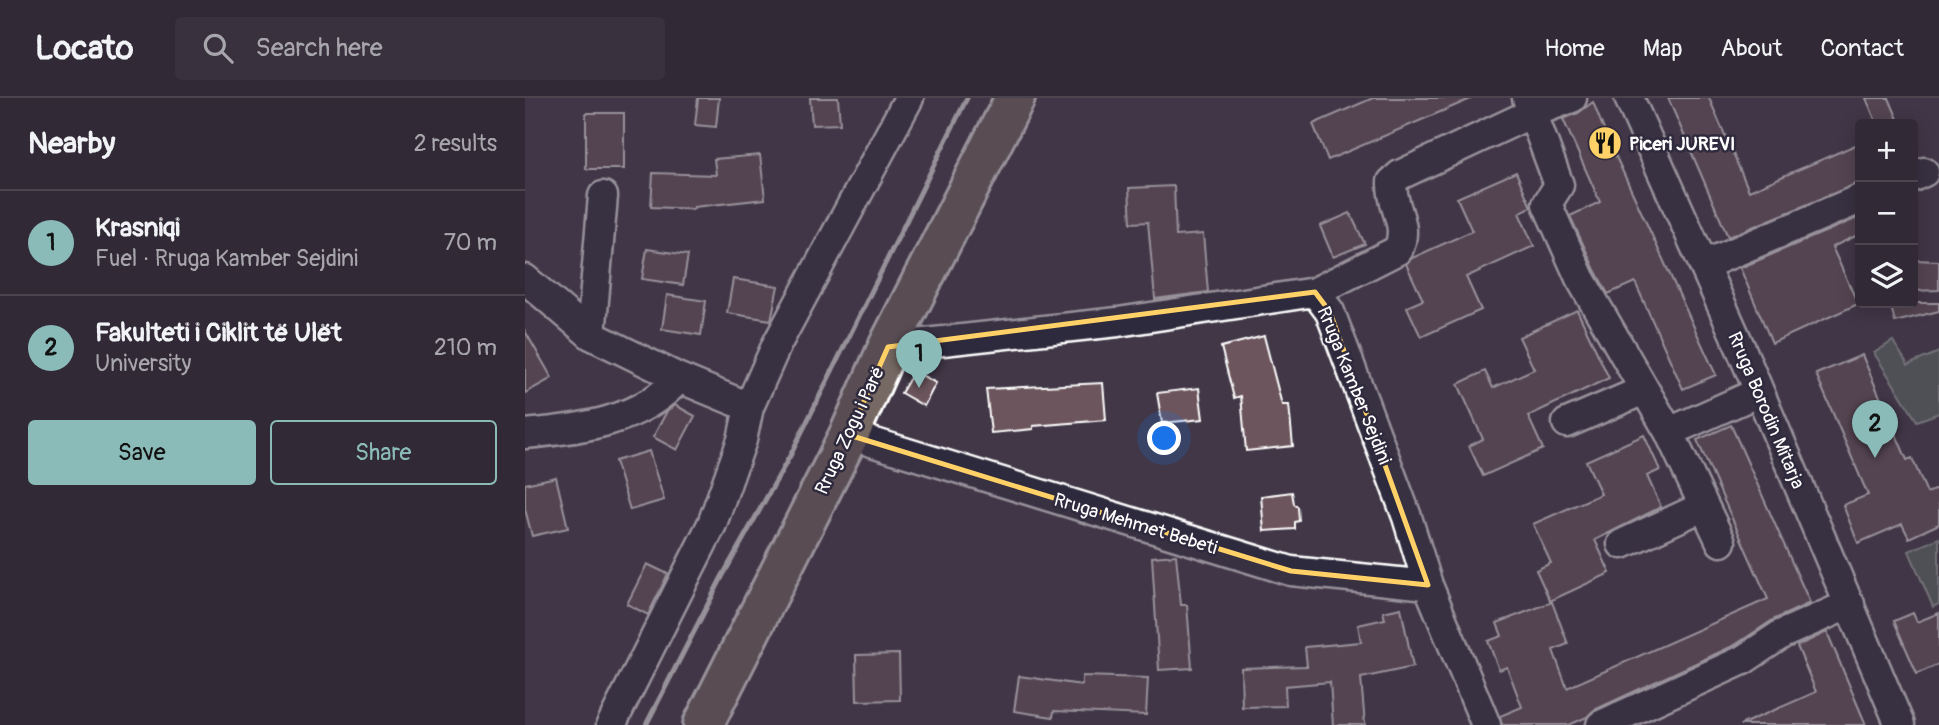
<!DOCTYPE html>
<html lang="en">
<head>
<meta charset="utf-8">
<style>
  :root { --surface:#312935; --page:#39313d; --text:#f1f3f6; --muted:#a8a6ad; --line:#4c4550; --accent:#8bbbb9 }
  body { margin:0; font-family:Pangolin,sans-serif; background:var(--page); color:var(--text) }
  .controls { position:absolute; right:21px; top:21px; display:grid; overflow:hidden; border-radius:7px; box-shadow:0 4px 18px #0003 }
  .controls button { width:63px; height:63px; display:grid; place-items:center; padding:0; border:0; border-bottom:2px solid var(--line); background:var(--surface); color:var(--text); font:35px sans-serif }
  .you { position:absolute; left:640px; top:341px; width:24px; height:24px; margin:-18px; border:5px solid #fff; border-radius:50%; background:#1a73e8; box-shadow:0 0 0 10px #1a73e833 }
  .badge { display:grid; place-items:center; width:46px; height:46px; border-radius:50%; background:var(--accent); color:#111; font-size:23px; font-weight:700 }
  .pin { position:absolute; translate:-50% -58px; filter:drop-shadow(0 2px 4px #0008) }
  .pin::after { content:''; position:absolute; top:37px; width:24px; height:21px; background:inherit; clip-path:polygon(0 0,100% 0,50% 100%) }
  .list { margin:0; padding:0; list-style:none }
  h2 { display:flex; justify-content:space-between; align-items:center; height:91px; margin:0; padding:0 28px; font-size:30px }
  h2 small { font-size:23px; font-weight:400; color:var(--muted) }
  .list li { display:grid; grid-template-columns:46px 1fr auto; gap:21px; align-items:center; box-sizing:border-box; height:105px; padding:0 28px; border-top:2px solid var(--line) }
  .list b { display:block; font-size:26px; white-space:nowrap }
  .list p { margin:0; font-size:23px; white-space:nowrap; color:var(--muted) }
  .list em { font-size:23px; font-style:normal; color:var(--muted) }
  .actions { display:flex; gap:14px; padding:21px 28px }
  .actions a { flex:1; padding:16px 0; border:2px solid var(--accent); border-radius:7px; text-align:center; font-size:24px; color:var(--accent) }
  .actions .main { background:var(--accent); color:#111 }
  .icon { flex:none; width:38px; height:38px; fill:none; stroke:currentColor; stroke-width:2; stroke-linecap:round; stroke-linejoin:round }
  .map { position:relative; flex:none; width:1414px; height:627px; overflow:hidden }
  header { display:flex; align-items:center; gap:42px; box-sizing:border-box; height:98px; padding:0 35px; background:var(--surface); border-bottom:2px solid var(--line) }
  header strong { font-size:33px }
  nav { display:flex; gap:38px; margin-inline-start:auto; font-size:24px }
  .search { width:490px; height:63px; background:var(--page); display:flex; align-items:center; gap:18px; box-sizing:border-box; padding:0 24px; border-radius:7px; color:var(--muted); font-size:26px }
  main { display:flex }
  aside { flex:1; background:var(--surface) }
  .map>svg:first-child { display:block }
</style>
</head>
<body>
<header>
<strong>Locato</strong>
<div class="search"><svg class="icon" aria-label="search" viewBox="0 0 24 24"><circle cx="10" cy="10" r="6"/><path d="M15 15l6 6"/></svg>Search here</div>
<nav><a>Home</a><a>Map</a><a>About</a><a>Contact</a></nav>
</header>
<main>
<aside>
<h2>Nearby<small>2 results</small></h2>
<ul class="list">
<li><span class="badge">1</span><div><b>Krasniqi</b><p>Fuel · Rruga Kamber Sejdini</p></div><em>70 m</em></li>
<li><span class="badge">2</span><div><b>Fakulteti i Ciklit të Ulët</b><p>University</p></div><em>210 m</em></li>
</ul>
<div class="actions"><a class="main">Save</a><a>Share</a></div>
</aside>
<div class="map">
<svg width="1414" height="627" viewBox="0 0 1414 627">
  <rect width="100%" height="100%" fill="#413747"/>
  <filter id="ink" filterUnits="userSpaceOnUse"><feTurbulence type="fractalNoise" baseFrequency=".0143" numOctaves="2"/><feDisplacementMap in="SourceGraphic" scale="14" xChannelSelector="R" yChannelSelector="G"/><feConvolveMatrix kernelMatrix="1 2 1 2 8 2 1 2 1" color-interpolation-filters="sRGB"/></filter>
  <g filter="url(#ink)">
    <path fill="#5e6f66" stroke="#aeb7b2" stroke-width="2" d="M 1368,243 L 1383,267 L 1414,254 L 1414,315 L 1392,323 L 1349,255 Z
      M 1414,440 L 1414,506 L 1408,509 L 1384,453 Z"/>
    <path fill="#6c555d" stroke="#fff" stroke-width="2" d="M 173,0 L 194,0 L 191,29 L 170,27 Z
      M 285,0 L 313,0 L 315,26 L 287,27 Z
      M 848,0 L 948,0 L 803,62 L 788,26 Z
      M 1143,0 L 1184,0 L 1224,93 L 1335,45 L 1335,85 L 1203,139 Z
      M 1341,0 L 1364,0 L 1375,26 L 1352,26 Z
      M 1068,4 L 1081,37 L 1191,277 L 1158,291 L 1110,184 L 1083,196 L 1070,172 L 1045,118 L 1075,104 L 1038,21 L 1053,15 Z
      M 61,15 L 99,15 L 99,71 L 61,71 Z
      M 235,57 L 240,101 L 169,109 L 169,111 L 126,109 L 128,75 L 191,77 L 189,61 Z
      M 991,74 L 1006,109 L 994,115 L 1009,148 L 941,179 L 956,212 L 896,239 L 882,209 L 898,202 L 881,166 L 887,160 L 947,133 L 932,100 Z
      M 649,88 L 651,138 L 678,136 L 683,194 L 630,201 L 623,124 L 606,125 L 604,90 Z
      M 825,115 L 840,146 L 808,159 L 795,128 Z
      M 1335,119 L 1335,136 L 1307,149 L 1333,206 L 1247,245 L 1215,170 Z
      M 122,151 L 163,157 L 158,187 L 117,181 Z
      M 1388,162 L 1414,163 L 1414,192 L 1388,193 Z
      M 208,181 L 253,188 L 246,222 L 202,215 Z
      M 142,197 L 181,203 L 176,237 L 137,231 Z
      M 1365,205 L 1414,205 L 1414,213 L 1370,224 Z
      M 1052,212 L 1084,280 L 1003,318 L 1018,351 L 958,378 L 944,348 L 958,341 L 933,286 L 960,273 L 968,290 L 1009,271 L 994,239 Z
      M 0,233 L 27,280 L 0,295 Z
      M 739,238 L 757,307 L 764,307 L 768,348 L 721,353 L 716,298 L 709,300 L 696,249 Z
      M 1337,257 L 1382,362 L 1387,360 L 1402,395 L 1414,390 L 1414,426 L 1384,440 L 1377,426 L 1333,445 L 1318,407 L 1343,397 L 1291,276 Z
      M 389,273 L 411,285 L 399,308 L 376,295 Z
      M 578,285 L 581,322 L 508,328 L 508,331 L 466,335 L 461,291 Z
      M 674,290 L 678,321 L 637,325 L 632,295 Z
      M 150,307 L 170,318 L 152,352 L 128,339 L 142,313 Z
      M 1206,327 L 1285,505 L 1248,522 L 1210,547 L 1069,612 L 1062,619 L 1044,627 L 977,627 L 975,618 L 997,609 L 982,569 L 974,572 L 963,543 L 977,538 L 972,525 L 1027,504 L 1043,546 L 1028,552 L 1042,590 L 1243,501 L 1172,342 Z
      M 1119,337 L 1135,372 L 1122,378 L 1136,409 L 1070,442 L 1085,475 L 1025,503 L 1011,472 L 1026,465 L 1008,426 L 1076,396 L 1061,363 Z
      M 124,353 L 139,402 L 105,412 L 90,363 Z
      M 31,379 L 43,430 L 7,438 L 0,411 L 0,386 Z
      M 767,394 L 769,406 L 773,409 L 774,423 L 770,424 L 770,431 L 739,433 L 736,398 Z
      M 651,457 L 656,507 L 662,507 L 667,570 L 634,572 L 627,459 Z
      M 122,466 L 143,476 L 123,517 L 102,506 Z
      M 876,510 L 888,569 L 836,580 L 840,627 L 808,627 L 805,584 L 760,588 L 761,608 L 717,609 L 716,570 L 782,568 L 780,549 L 836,544 L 833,527 L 860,521 L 858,514 Z
      M 1388,515 L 1392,524 L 1414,515 L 1414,566 L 1392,576 L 1369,523 Z
      M 1302,534 L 1341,627 L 1215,627 L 1291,594 L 1272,548 Z
      M 374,556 L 375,602 L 332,603 L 331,557 Z
      M 494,578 L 557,587 L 557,578 L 623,580 L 621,617 L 529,613 L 528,619 L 489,613 Z"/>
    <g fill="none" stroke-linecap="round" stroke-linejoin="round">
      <g stroke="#fff" stroke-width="33">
        <path id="street" d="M 1002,0 L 1034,87 L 1022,106 L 1055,180 L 1144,334 L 1196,444
          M 1104,0 L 1217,253 L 1375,627
          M 1388,79 L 1399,74
          M 1179,167 L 1335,101
          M 0,181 L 66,237 L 154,280 L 224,309
          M 790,194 L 873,152 C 885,125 866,111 867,84 L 875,77 L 1007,15 L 1047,0
          M 66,237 L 78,98
          M 363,249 L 593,224 L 790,194 L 805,214 L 882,419 L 903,487 L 961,627
          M 1042,325 L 1119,292
          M 1144,334 L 1234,294
          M 0,336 C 55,331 116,324 154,280
          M 324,337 L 766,473 L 903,487
          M 1097,446 L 1179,408
          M 86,627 L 187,426 L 217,342 L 224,309 L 252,246 L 384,0
          M 1076,627 L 1218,562 L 1257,536 L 1325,506"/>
      </g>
      <g stroke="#fff" stroke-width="44">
        <path id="primary" d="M 178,627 L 324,337 L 363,249 L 490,0"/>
      </g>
      <use href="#street" stroke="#2f2a3d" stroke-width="28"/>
      <use href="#primary" stroke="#766964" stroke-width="38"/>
      <path stroke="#fff" stroke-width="5" d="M 121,627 L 197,479 L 266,356 L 442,0"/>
    </g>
  </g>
  <path d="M0 0H1414V627H0ZM 790,194 L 805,214 L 903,487 L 766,473 L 324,337 L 363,249 Z" fill="#413747" fill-opacity=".55" fill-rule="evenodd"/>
  <path fill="none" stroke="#ffd166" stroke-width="5" stroke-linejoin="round" d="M 790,194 L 805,214 L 903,487 L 766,473 L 324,337 L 363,249 Z"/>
  <defs>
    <g id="restaurant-disc" transform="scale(1.75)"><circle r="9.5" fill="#ffd166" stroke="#2f2a3d"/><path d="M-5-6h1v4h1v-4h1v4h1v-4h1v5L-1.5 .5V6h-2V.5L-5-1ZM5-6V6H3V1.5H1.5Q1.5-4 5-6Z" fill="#111"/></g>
  </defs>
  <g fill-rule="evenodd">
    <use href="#restaurant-disc" x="1080" y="45"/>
  </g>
  <g text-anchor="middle" stroke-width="5" stroke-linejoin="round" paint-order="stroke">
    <g font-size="19" font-weight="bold" fill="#fff" stroke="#2f2a3d" text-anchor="start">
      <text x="1104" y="52">Piceri JUREVI</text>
    </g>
    <g font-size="19" fill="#fff" stroke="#2f2a3d">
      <text transform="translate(830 287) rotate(68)" y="7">Rruga Kamber Sejdini</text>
      <text transform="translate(1242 312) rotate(67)" y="7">Rruga Borodin Mitarja</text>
      <text transform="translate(324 332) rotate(-65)" y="7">Rruga Zogu i Parë</text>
      <text transform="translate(611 425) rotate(17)" y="7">Rruga Mehmet Bebeti</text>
    </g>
  </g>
</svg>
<div class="controls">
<button>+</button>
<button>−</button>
<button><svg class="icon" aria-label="layers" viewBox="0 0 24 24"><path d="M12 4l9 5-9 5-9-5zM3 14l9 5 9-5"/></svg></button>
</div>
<div class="you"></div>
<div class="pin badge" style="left:394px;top:290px">1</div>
<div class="pin badge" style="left:1350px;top:360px">2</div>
</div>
</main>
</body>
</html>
